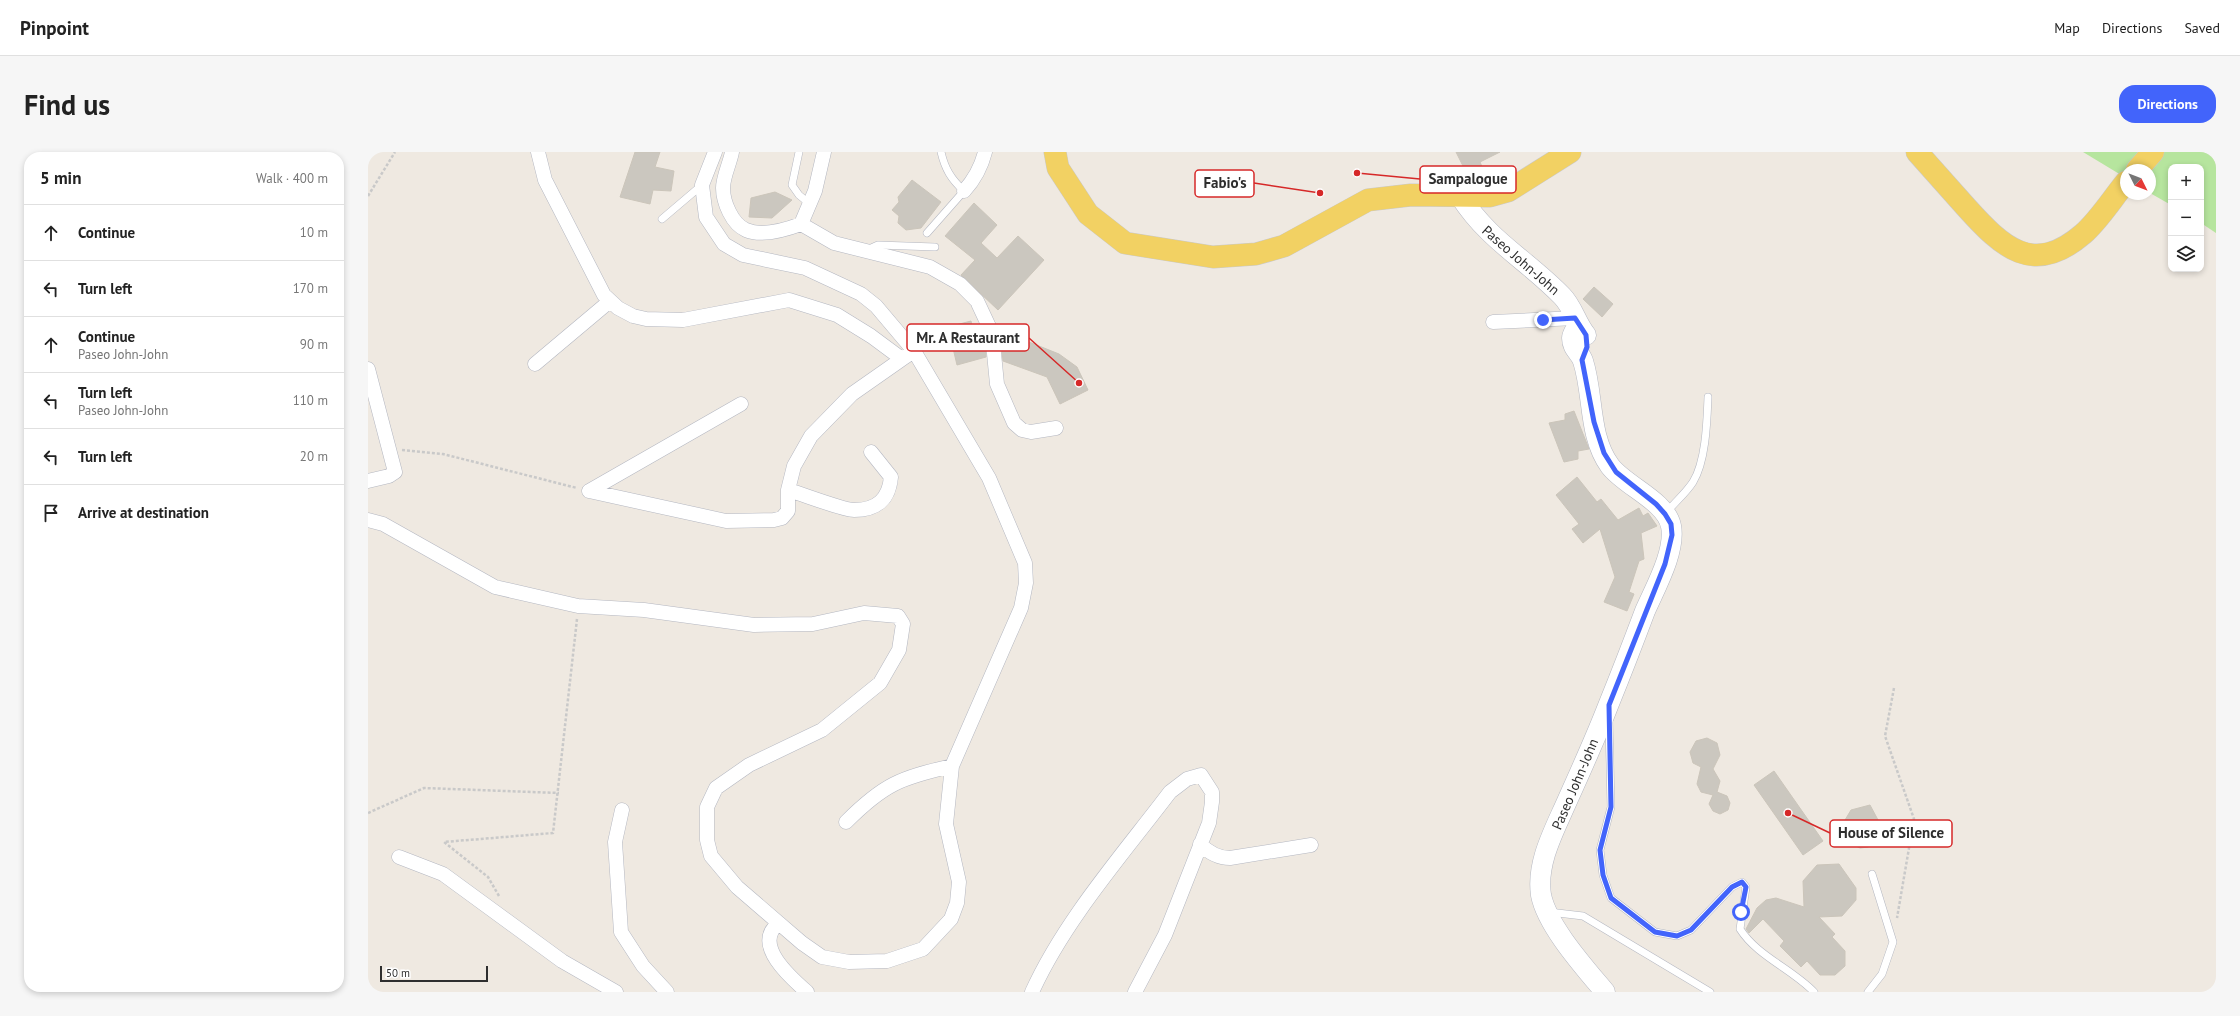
<!DOCTYPE html>
<html lang="en">
<head>
<meta charset="utf-8">
<style>
  :root { --surface:#fff; --page:#f6f6f6; --text:#222; --muted:#767676; --line:#e0e0e0; --accent:#4264fb }
  body { margin:0; font-family:"PT Sans",sans-serif; background:var(--page); color:var(--text) }
  .controls { position:absolute; right:12px; top:12px; display:grid; overflow:hidden; border-radius:8px; box-shadow:0 2px 6px #0003 }
  .controls button { width:36px; height:36px; display:grid; place-items:center; padding:0; border:0; border-bottom:1px solid var(--line); background:var(--surface); color:var(--text); font:20px sans-serif }
  .compass { position:absolute; left:1752px; top:12px; width:36px; height:36px; border-radius:50%; background:var(--surface); box-shadow:0 2px 6px #0003; rotate:132deg }
  .scale { position:absolute; left:12px; bottom:10px; width:108px; box-sizing:border-box; padding-left:4px; border:2px solid #2e2e2e; border-top:0; font-size:11px; line-height:14px; white-space:nowrap; color:#2e2e2e; -webkit-text-stroke:3px #fff; paint-order:stroke }
  .stop { position:absolute; width:12px; height:12px; margin:-9px; border:3px solid #4264fb; border-radius:50%; background:#fff }
  .stop.end { background:#4264fb; border-color:#fff; box-shadow:0 1px 4px #0008 }
  .list { margin:0; padding:0; list-style:none }
  h2 { display:flex; justify-content:space-between; align-items:center; height:52px; margin:0; padding:0 16px; font-size:17px }
  h2 small { font-size:13px; font-weight:400; color:var(--muted) }
  .list li { display:grid; grid-template-columns:26px 1fr auto; gap:12px; align-items:center; box-sizing:border-box; height:56px; padding:0 16px; border-top:1px solid var(--line) }
  .list b { display:block; font-size:15px; white-space:nowrap }
  .list p { margin:0; font-size:13px; white-space:nowrap; color:var(--muted) }
  .list em { font-size:13px; font-style:normal; color:var(--muted) }
  .icon { flex:none; width:22px; height:22px; fill:none; stroke:currentColor; stroke-width:2; stroke-linecap:round; stroke-linejoin:round }
  .map { position:relative; flex:none; width:1848px; height:840px; overflow:hidden; border-radius:16px }
  header { display:flex; align-items:center; gap:24px; box-sizing:border-box; height:56px; padding:0 20px; background:var(--surface); border-bottom:1px solid var(--line) }
  header strong { font-size:19px }
  nav { display:flex; gap:22px; margin-inline-start:auto; font-size:14px }
  .intro { display:flex; align-items:center; justify-content:space-between; box-sizing:border-box; height:96px; padding:0 24px }
  h1 { margin:0; font-size:28px }
  .button { padding:10px 18px; border-radius:16px; background:var(--accent); color:#fff; font-size:14px; font-weight:700 }
  main { display:flex; gap:24px; padding:0 24px }
  aside { flex:1; background:var(--surface); border-radius:16px; box-shadow:0 2px 6px #0003 }
  .map>svg:first-child { display:block }
</style>
</head>
<body>
<header>
<strong>Pinpoint</strong>
<nav><a>Map</a><a>Directions</a><a>Saved</a></nav>
</header>
<div class="intro"><h1>Find us</h1><a class="button">Directions</a></div>
<main>
<aside>
<h2>5 min<small>Walk · 400 m</small></h2>
<ul class="list">
<li><svg class="icon" aria-label="ahead" viewBox="0 0 24 24"><path d="M12 20V5M6 11l6-6 6 6"/></svg><div><b>Continue</b></div><em>10 m</em></li>
<li><svg class="icon" aria-label="left" viewBox="0 0 24 24"><path d="M17 20v-9H6M10 6l-5 5 5 5"/></svg><div><b>Turn left</b></div><em>170 m</em></li>
<li><svg class="icon" aria-label="ahead" viewBox="0 0 24 24"><path d="M12 20V5M6 11l6-6 6 6"/></svg><div><b>Continue</b><p>Paseo John-John</p></div><em>90 m</em></li>
<li><svg class="icon" aria-label="left" viewBox="0 0 24 24"><path d="M17 20v-9H6M10 6l-5 5 5 5"/></svg><div><b>Turn left</b><p>Paseo John-John</p></div><em>110 m</em></li>
<li><svg class="icon" aria-label="left" viewBox="0 0 24 24"><path d="M17 20v-9H6M10 6l-5 5 5 5"/></svg><div><b>Turn left</b></div><em>20 m</em></li>
<li><svg class="icon" aria-label="arrive" viewBox="0 0 24 24"><path d="M6 21V4h12l-3 4 3 4H6"/></svg><div><b>Arrive at destination</b></div></li>
</ul>
</aside>
<div class="map">
<svg width="1848" height="840" viewBox="0 0 1848 840">
  <rect width="100%" height="100%" fill="#efe9e1"/>
  <path fill="#b6e59e" d="M 1715,0 L 1848,0 L 1848,81 L 1833,71 L 1833,15 L 1803,15 L 1803,53 L 1782,41 L 1782,18 L 1758,18 L 1758,26 Z"/>
  <path fill="#cbc7bf" stroke="#cbc5ba" d="M 267,0 L 292,0 L 287,15 L 306,19 L 303,39 L 285,38 L 282,52 L 252,45 Z
    M 1088,0 L 1132,0 L 1112,10 L 1115,17 L 1100,24 Z
    M 544,28 L 573,50 L 553,76 L 538,78 L 530,71 L 531,64 L 524,58 L 531,50 L 530,45 Z
    M 407,40 L 424,48 L 404,66 L 381,65 L 383,46 Z
    M 606,51 L 629,73 L 613,91 L 629,106 L 650,84 L 676,108 L 630,158 L 593,123 L 607,108 L 577,84 Z
    M 1226,135 L 1245,152 L 1234,165 L 1215,147 Z
    M 603,169 L 606,183 L 616,183 L 618,205 L 589,213 L 580,175 Z
    M 632,180 L 636,180 L 691,202 L 709,215 L 720,238 L 692,252 L 679,225 L 635,209 Z
    M 1206,259 L 1221,297 L 1210,299 L 1210,307 L 1196,310 L 1181,271 L 1197,268 L 1197,262 Z
    M 1209,325 L 1229,350 L 1233,347 L 1250,368 L 1271,356 L 1275,364 L 1280,361 L 1289,374 L 1273,381 L 1276,407 L 1271,409 L 1261,440 L 1266,442 L 1259,459 L 1236,450 L 1247,425 L 1232,377 L 1215,391 L 1204,377 L 1211,372 L 1188,343 Z
    M 1339,586 L 1349,591 L 1352,603 L 1345,617 L 1352,629 L 1349,640 L 1359,644 L 1362,651 L 1360,658 L 1352,662 L 1345,659 L 1341,652 L 1345,643 L 1333,640 L 1329,632 L 1333,615 L 1325,611 L 1322,600 L 1328,589 Z
    M 1406,619 L 1455,689 L 1435,703 L 1386,633 Z
    M 1502,653 L 1517,681 L 1511,689 L 1500,695 L 1492,696 L 1482,691 L 1476,683 L 1474,673 L 1483,658 Z
    M 1471,712 L 1488,736 L 1488,748 L 1474,764 L 1451,765 L 1467,782 L 1464,785 L 1477,799 L 1477,814 L 1467,823 L 1452,823 L 1439,809 L 1433,815 L 1412,794 L 1416,789 L 1395,767 L 1381,781 L 1378,777 L 1389,756 L 1398,748 L 1408,746 L 1436,755 L 1435,729 L 1449,713 Z"/>
  <g fill="none" stroke-linecap="round" stroke-linejoin="round">
    <g stroke="#b4b7c1" stroke-width="8">
      <path id="lane" d="M 431,0 L 424,33 L 431,43 L 442,52
        M 294,67 L 334,33
        M 559,81 L 596,39 C 583,27 577,17 573,0
        M 499,98 L 510,93 L 567,95
        M 1299,360 C 1307,350 1318,341 1325,330 C 1338,309 1339,269 1340,245
        M 1241,569 L 1243,655 L 1232,698 L 1235,723 L 1243,746 L 1287,780 L 1309,784 L 1323,778 L 1364,735 L 1374,730 L 1378,735 L 1372,777 C 1389,804 1424,817 1446,840
        M 1181,760 L 1215,764 L 1342,840
        M 1500,840 L 1514,822 L 1525,790 L 1504,722"/>
    </g>
    <g stroke="#b4b7c1" stroke-width="15">
      <path id="street" d="M 170,0 L 177,28 L 236,143 L 250,156 L 265,164 L 278,167 L 315,168 L 421,148 L 469,163 L 503,184 L 534,207 L 546,199
        M 364,0 C 362,11 355,25 355,36 C 355,50 364,72 378,78 C 394,85 417,78 433,72 L 447,39 L 456,0
        M 596,39 C 607,27 613,16 617,0
        M 433,72 L 466,91 L 562,115 L 592,132 L 609,149 L 624,181 L 629,232 L 646,271 L 654,278 L 663,280 L 688,276
        M 1125,170 L 1207,166
        M 167,212 L 242,149
        M 0,217 L 27,320 L 21,324 L 0,329
        M 420,338 C 434,342 475,358 486,358 C 509,358 521,347 523,325 L 503,300
        M 221,339 L 358,369 L 406,368 L 414,366 L 420,359 L 420,338 L 426,314 L 443,284 L 484,242 L 534,207
        M 221,339 L 373,252
        M 0,368 L 15,372 L 127,435 L 210,454 L 276,458 L 386,473 L 445,472 L 496,461 L 530,464 L 535,472 L 531,498 L 512,531 L 454,578 L 381,613 L 348,636 L 339,655 L 339,688 L 343,704 L 369,735 L 434,791 L 454,805 L 481,810 L 519,809 L 555,797 L 583,767 L 589,751 L 591,730 L 578,672 L 584,614 L 653,456 L 658,431 L 657,411 L 621,326 L 546,199 L 508,154 L 493,142 L 437,116 L 375,103 L 356,92 L 338,65 L 334,33 L 347,0
        M 254,658 L 247,690 L 253,780 L 275,814 L 299,840
        M 478,670 C 516,632 532,626 584,614
        M 832,692 C 840,700 851,706 862,706 L 943,693
        M 31,705 L 75,722 L 194,809 L 248,840
        M 410,772 C 384,792 423,826 439,840
        M 664,840 C 696,769 755,702 802,640 L 819,627 L 833,623 L 844,640 L 844,650 L 841,671 L 797,783 L 767,840"/>
    </g>
    <g stroke="#b4b7c1" stroke-width="21">
      <path id="secondary" d="M 1092,44 C 1121,89 1158,107 1194,144 C 1205,155 1208,171 1218,183
        M 1210,173 C 1208,177 1204,182 1204,186 C 1204,197 1212,200 1215,209 C 1226,243 1220,284 1242,314 C 1257,334 1298,349 1303,374 C 1308,399 1287,436 1277,459 C 1265,491 1253,522 1240,554 C 1228,585 1214,616 1200,647 C 1187,677 1168,710 1173,743 C 1179,774 1217,816 1237,840"/>
    </g>
    <g stroke="#c9c9c9" stroke-width="23">
      <path id="primary" d="M 687,0 L 690,16 L 720,62 L 757,91 L 845,105 L 888,102 L 916,94 L 1000,48 L 1043,43 L 1122,44 L 1140,39 L 1202,0
        M 1549,0 C 1565,18 1581,36 1598,55 C 1634,95 1665,125 1715,82 C 1731,68 1744,47 1758,30
        M 1769,18 L 1785,0"/>
    </g>
    <path stroke="#c9c9c9" stroke-width="2.5" stroke-dasharray="3 2" stroke-linecap="butt" d="M 0,44 L 27,0
      M 34,298 L 75,302 L 209,336
      M 1526,536 L 1517,584 L 1546,667 L 1529,766
      M 0,661 L 56,636 L 191,641
      M 131,744 L 120,725 L 76,690 L 185,681 L 209,467"/>
    <use href="#lane" stroke="#fff" stroke-width="7"/>
    <use href="#street" stroke="#fff" stroke-width="14"/>
    <use href="#secondary" stroke="#fff" stroke-width="20"/>
    <use href="#primary" stroke="#f2d163" stroke-width="22"/>
  </g>
  <g fill="none" stroke-linecap="round" stroke-linejoin="round">
    <path stroke="#4264fb" stroke-width="5" d="M 1175,168 L 1207,166 L 1218,183 L 1219,195 L 1214,208 L 1226,270 L 1236,301 L 1248,320 L 1288,352 L 1297,362 L 1303,372 L 1304,383 L 1297,412 L 1241,553 L 1243,655 L 1232,698 L 1235,723 L 1243,746 L 1287,780 L 1309,784 L 1323,778 L 1364,735 L 1374,730 L 1378,735 L 1373,760"/>
  </g>
  <g text-anchor="middle" stroke-width="4" stroke-linejoin="round" paint-order="stroke">
    <g font-size="14" fill="#2e2e2e" stroke="#fff">
      <text transform="translate(1153 108) rotate(41)" y="5">Paseo John-John</text>
      <text transform="translate(1207 632) rotate(-67)" y="5">Paseo John-John</text>
    </g>
  </g>
  <path fill="none" stroke="#d62828" stroke-width="1.5" d="M989 21L1052 27M952 41L886 31M711 231L661 186M1420 661L1462 681"/>
  <g fill="#d62828" stroke="#fff" stroke-width="1.5">
    <circle cx="989" cy="21" r="4"/>
    <circle cx="952" cy="41" r="4"/>
    <circle cx="711" cy="231" r="4"/>
    <circle cx="1420" cy="661" r="4"/>
  </g>
  <g fill="#fff" stroke="#d62828" stroke-width="1.5">
    <rect x="1052" y="14" width="96" height="27" rx="4"/>
    <rect x="827" y="18" width="59" height="27" rx="4"/>
    <rect x="539" y="172" width="122" height="27" rx="4"/>
    <rect x="1462" y="668" width="122" height="27" rx="4"/>
  </g>
  <g font-size="15" text-anchor="middle" font-weight="bold" fill="#2e2e2e">
    <text x="1100" y="32">Sampalogue</text>
    <text x="857" y="36">Fabio's</text>
    <text x="600" y="191">Mr. A Restaurant</text>
    <text x="1523" y="686">House of Silence</text>
  </g>
</svg>
<div class="controls">
<button>+</button>
<button>−</button>
<button><svg class="icon" aria-label="layers" viewBox="0 0 24 24"><path d="M12 4l9 5-9 5-9-5zM3 14l9 5 9-5"/></svg></button>
</div>
<svg class="compass" viewBox="-18 -18 36 36"><path d="M0-13l5 13h-10z" fill="#e53935"/><path d="M0 13l5-13h-10z" fill="#767676"/></svg>
<div class="scale">50 m</div>
<div class="stop" style="left:1373px;top:760px"></div>
<div class="stop end" style="left:1175px;top:168px"></div>
</div>
</main>
</body>
</html>
